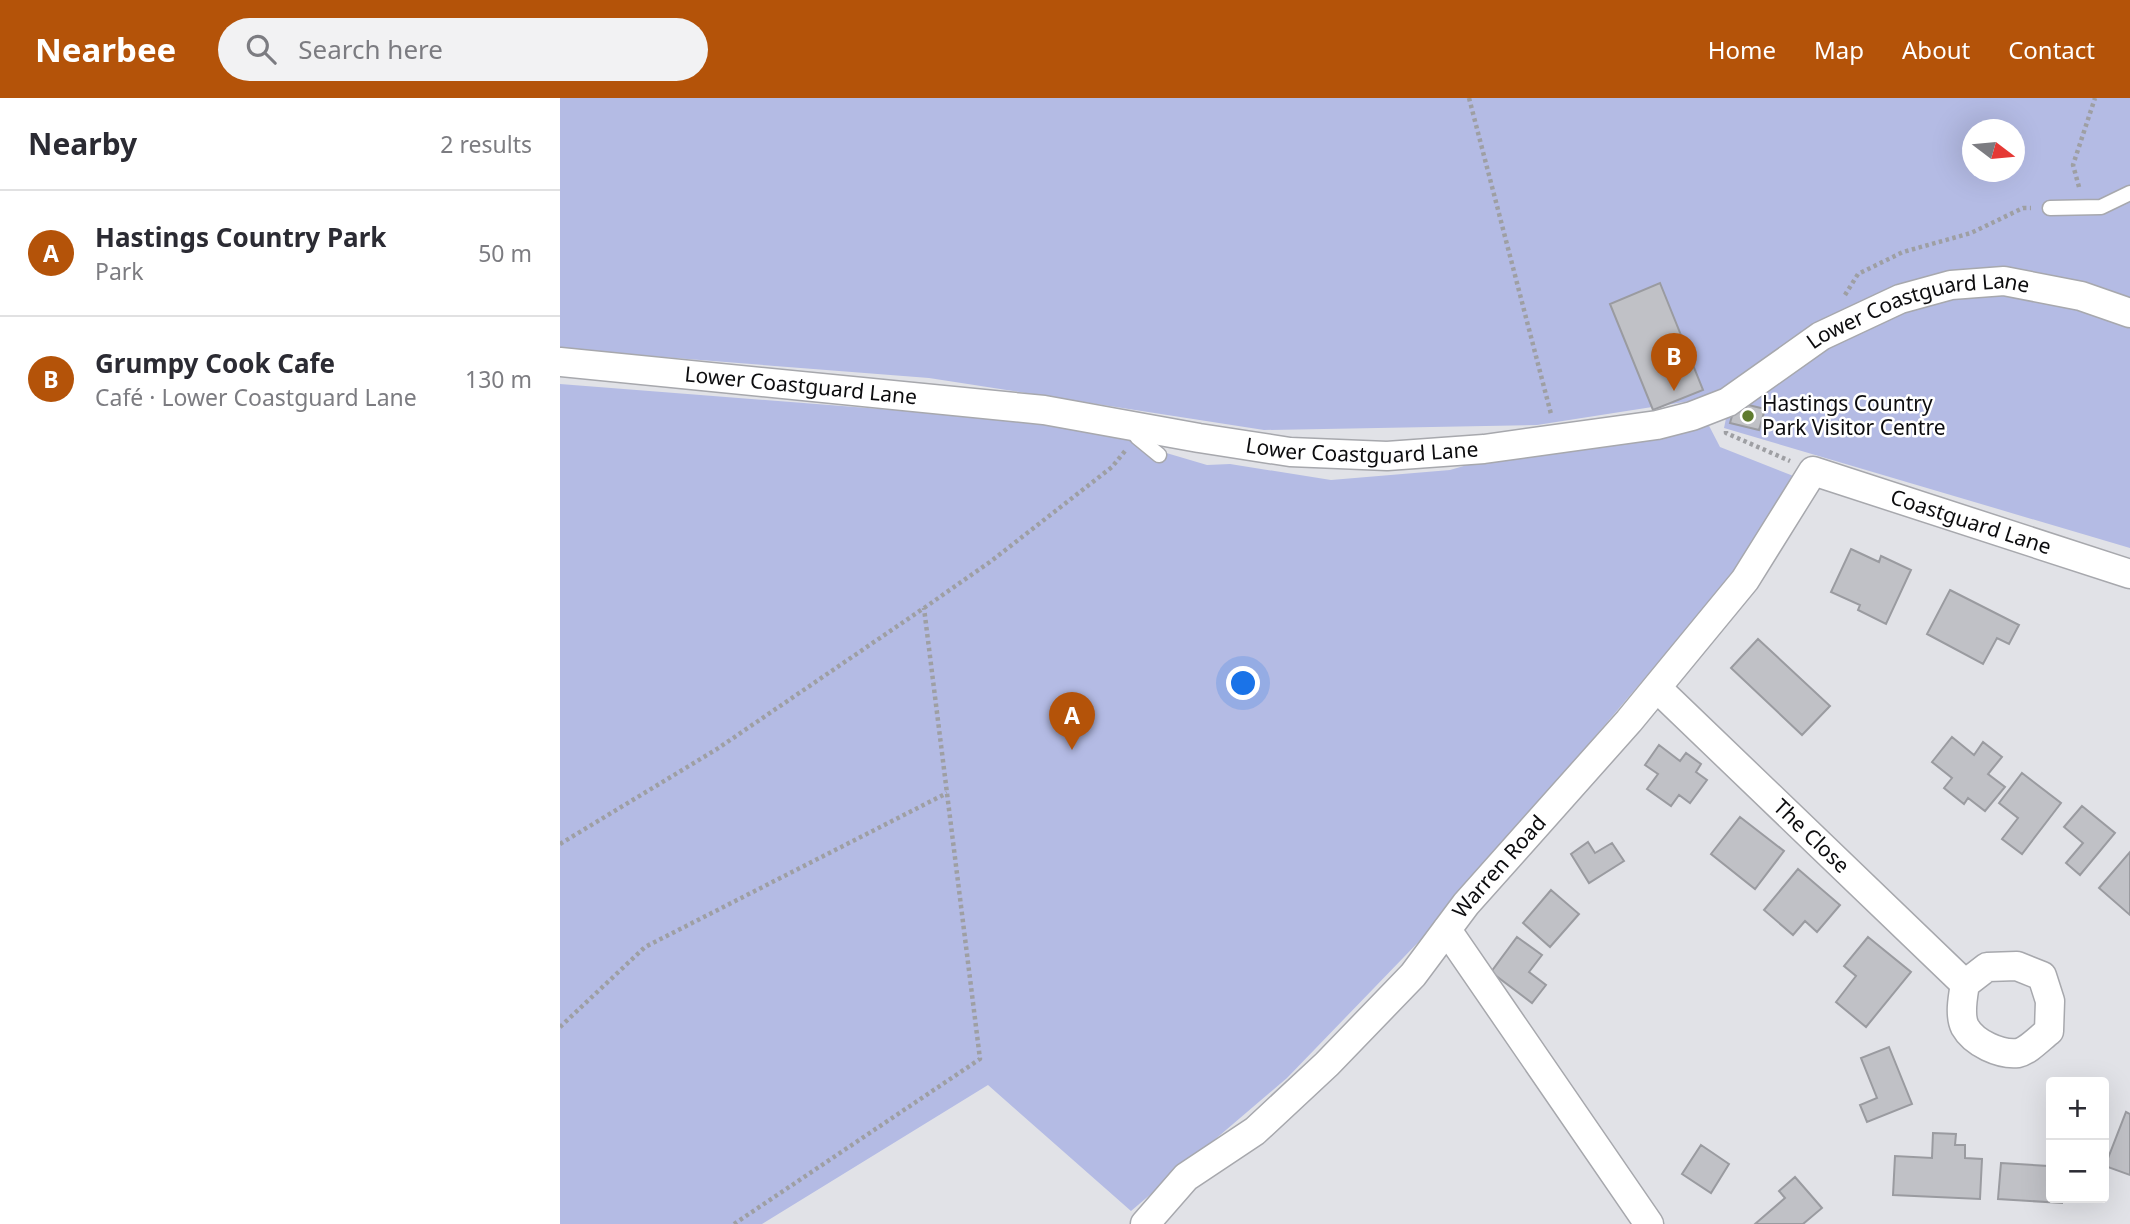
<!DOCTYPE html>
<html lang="en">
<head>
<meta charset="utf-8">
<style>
  :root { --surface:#fff; --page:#f2f2f3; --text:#2b2b33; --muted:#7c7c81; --line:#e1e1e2; --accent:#b45309 }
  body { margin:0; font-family:"Noto Sans",sans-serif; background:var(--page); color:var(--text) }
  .controls { position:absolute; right:21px; bottom:21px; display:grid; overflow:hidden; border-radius:7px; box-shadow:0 7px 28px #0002 }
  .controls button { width:63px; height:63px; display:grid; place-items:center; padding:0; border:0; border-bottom:2px solid var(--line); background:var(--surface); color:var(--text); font:35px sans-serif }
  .compass { position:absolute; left:1402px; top:21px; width:63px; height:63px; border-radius:50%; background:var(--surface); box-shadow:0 7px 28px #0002; rotate:106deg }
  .you { position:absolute; left:684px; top:586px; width:24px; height:24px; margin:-18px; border:5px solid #fff; border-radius:50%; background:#1a73e8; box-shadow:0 0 0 10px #1a73e833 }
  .badge { display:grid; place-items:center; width:46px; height:46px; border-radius:50%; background:var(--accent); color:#fff; font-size:23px; font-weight:700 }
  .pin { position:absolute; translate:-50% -58px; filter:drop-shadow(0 2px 4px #0008) }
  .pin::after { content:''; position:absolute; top:37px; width:24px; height:21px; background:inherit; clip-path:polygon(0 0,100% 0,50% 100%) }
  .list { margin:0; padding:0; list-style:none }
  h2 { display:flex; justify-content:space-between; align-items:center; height:91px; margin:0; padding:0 28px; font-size:30px }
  h2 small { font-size:23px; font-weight:400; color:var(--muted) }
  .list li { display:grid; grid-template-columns:46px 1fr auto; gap:21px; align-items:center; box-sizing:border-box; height:126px; padding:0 28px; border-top:2px solid var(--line) }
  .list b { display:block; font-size:26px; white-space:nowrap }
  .list p { margin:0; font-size:23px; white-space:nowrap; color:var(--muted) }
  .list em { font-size:23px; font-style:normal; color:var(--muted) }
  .icon { flex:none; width:38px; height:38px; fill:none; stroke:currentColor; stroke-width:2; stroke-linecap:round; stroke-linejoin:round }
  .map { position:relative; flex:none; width:1570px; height:1126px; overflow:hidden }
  header { display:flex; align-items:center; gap:42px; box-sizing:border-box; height:98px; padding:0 35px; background:var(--accent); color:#fff }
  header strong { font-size:33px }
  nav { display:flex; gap:38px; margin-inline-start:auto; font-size:24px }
  .search { width:490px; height:63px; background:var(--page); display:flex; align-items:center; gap:18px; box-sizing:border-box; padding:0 24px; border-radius:38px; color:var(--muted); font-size:26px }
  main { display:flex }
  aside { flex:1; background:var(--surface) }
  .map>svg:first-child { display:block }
</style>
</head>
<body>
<header>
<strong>Nearbee</strong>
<div class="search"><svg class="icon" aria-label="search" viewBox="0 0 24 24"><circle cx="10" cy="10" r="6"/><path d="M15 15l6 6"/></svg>Search here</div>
<nav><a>Home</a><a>Map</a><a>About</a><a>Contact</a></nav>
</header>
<main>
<aside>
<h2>Nearby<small>2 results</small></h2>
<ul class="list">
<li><span class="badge">A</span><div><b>Hastings Country Park</b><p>Park</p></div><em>50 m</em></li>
<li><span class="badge">B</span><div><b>Grumpy Cook Cafe</b><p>Café · Lower Coastguard Lane</p></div><em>130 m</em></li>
</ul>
</aside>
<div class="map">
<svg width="1570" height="1126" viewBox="0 0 1570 1126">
  <rect width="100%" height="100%" fill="#e1e2e7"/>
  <path fill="#b4bbe4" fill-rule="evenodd" d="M 0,0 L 1570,0 L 1570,450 L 1164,330 L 1169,306 L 1137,302 L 977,327 L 704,332 L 369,280 L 0,251 ZM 1412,32 L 1454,32 L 1454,74 L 1412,74 Z
    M 0,286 L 552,329 L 603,354 L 647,367 L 670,366 L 771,382 L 890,372 L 976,347 L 1145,320 L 1160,349 L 1236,379 L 1175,474 L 872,830 L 727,980 L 571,1113 L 428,987 L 202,1126 L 0,1126 Z"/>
  <path fill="#c0c1c6" stroke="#9a9ba0" stroke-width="2" d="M 1100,185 L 1143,292 L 1093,312 L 1050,206 Z
    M 1176,304 L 1205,311 L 1199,332 L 1170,325 Z
    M 1291,451 L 1319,464 L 1321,458 L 1351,472 L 1326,526 L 1298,512 L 1300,507 L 1271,494 Z
    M 1390,492 L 1459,527 L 1449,546 L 1437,540 L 1423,566 L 1367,536 Z
    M 1198,541 L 1270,608 L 1242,637 L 1171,570 Z
    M 1392,639 L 1414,657 L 1423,644 L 1442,659 L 1428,676 L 1445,689 L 1425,713 L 1408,700 L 1404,706 L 1384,690 L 1392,680 L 1372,664 Z
    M 1099,647 L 1120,663 L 1126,655 L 1141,666 L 1136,674 L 1147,682 L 1130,705 L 1119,697 L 1111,708 L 1087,691 L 1098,676 L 1085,667 Z
    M 1462,675 L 1501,705 L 1462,756 L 1442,741 L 1458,720 L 1439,705 Z
    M 1522,708 L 1555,735 L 1520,777 L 1506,765 L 1523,745 L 1504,729 Z
    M 1180,719 L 1224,753 L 1195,791 L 1151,756 Z
    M 1028,744 L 1035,755 L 1052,745 L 1064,763 L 1029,785 L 1011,756 Z
    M 1570,754 L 1570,817 L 1539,790 Z
    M 1238,771 L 1280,807 L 1257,834 L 1245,823 L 1233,837 L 1204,812 Z
    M 991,792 L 1019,816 L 990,849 L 963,825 Z
    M 957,839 L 982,857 L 969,874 L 986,887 L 972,905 L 931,874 Z
    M 1308,839 L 1351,874 L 1306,929 L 1276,904 L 1296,878 L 1284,868 Z
    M 1329,949 L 1352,1006 L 1307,1024 L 1300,1007 L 1317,1000 L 1301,960 Z
    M 1566,1014 L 1570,1016 L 1570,1077 L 1545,1068 Z
    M 1373,1035 L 1396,1036 L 1395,1047 L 1405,1047 L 1405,1060 L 1422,1061 L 1420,1101 L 1333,1097 L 1335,1058 L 1372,1060 Z
    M 1141,1047 L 1169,1066 L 1151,1095 L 1122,1076 Z
    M 1441,1065 L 1488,1068 L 1487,1082 L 1491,1082 L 1491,1100 L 1502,1100 L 1502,1105 L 1438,1101 Z
    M 1235,1079 L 1262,1110 L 1243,1126 L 1195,1126 L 1225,1100 L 1219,1093 Z"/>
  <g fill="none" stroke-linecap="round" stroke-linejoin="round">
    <g stroke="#a7a8ad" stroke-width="17">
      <path id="service" d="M 1490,110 L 1541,109 L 1570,95
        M 583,332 L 577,339 L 599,357"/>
    </g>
    <g stroke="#a7a8ad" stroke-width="31">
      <g id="minor">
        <path id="s1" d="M 0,264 L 484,312 L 639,340 L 730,354 L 827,358 L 924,351 L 1097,327 L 1132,318 L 1168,304 L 1261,238 L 1340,201 L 1391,187 L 1444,183 L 1521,198 L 1570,215"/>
        <path id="s2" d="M 1097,590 L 1405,886"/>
        <path d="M 887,832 L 1089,1126"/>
        <path d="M 1457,868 L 1482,878 L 1490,903 L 1489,933 C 1481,939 1468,953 1458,955 C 1440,957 1414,945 1405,929 C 1399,917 1403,898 1405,886 L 1427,869 Z"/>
        <path id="s3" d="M 585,1126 L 626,1079 L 695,1033 L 767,966 L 853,877 L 906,806 L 1069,623 L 1185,482 L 1253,373 L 1570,476"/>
      </g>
    </g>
    <path stroke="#9e9fa3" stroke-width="4.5" stroke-dasharray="3.5 3.5" stroke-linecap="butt" d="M 909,0 L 991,316
      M 1519,89 L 1513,67 L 1535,0
      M 1285,197 L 1298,176 L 1343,154 L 1411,135 L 1463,110 L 1471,110
      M 1166,333 L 1166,335 L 1230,363
      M 0,746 L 157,651 L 364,510 L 430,464 L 552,369 L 565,353
      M 0,929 L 85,849 L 387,695
      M 174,1126 L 420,961 L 364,510"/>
    <use href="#service" stroke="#fff" stroke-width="14"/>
    <use href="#minor" stroke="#fff" stroke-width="28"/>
  </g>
  <circle fill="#5f7b2f" stroke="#fff" stroke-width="2.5" cx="1188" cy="318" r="7"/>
  <g text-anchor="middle" stroke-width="5" stroke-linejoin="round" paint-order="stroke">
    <g font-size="21" fill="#0c0c0e" stroke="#fff">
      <text dy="7" stroke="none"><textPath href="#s1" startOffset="1396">Lower Coastguard Lane</textPath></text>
      <text dy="7" stroke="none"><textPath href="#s1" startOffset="242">Lower Coastguard Lane</textPath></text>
      <text dy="7" stroke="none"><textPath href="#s1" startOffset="808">Lower Coastguard Lane</textPath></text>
      <text dy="7" stroke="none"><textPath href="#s3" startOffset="1178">Coastguard Lane</textPath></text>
      <text dy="7" stroke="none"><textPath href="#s2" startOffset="214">The Close</textPath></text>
      <text dy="7" stroke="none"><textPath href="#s3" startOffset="506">Warren Road</textPath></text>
    </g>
    <g font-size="21" fill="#0c0c0e" stroke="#fff" text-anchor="start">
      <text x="1202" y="313">Hastings Country<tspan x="1202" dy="24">Park Visitor Centre</tspan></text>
    </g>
  </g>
</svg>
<div class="controls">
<button>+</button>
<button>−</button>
</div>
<svg class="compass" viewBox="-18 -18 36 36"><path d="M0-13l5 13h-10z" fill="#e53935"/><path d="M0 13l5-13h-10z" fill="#7c7c81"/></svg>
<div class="you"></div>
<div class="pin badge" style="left:512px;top:652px">A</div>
<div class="pin badge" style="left:1114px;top:293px">B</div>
</div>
</main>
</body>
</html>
